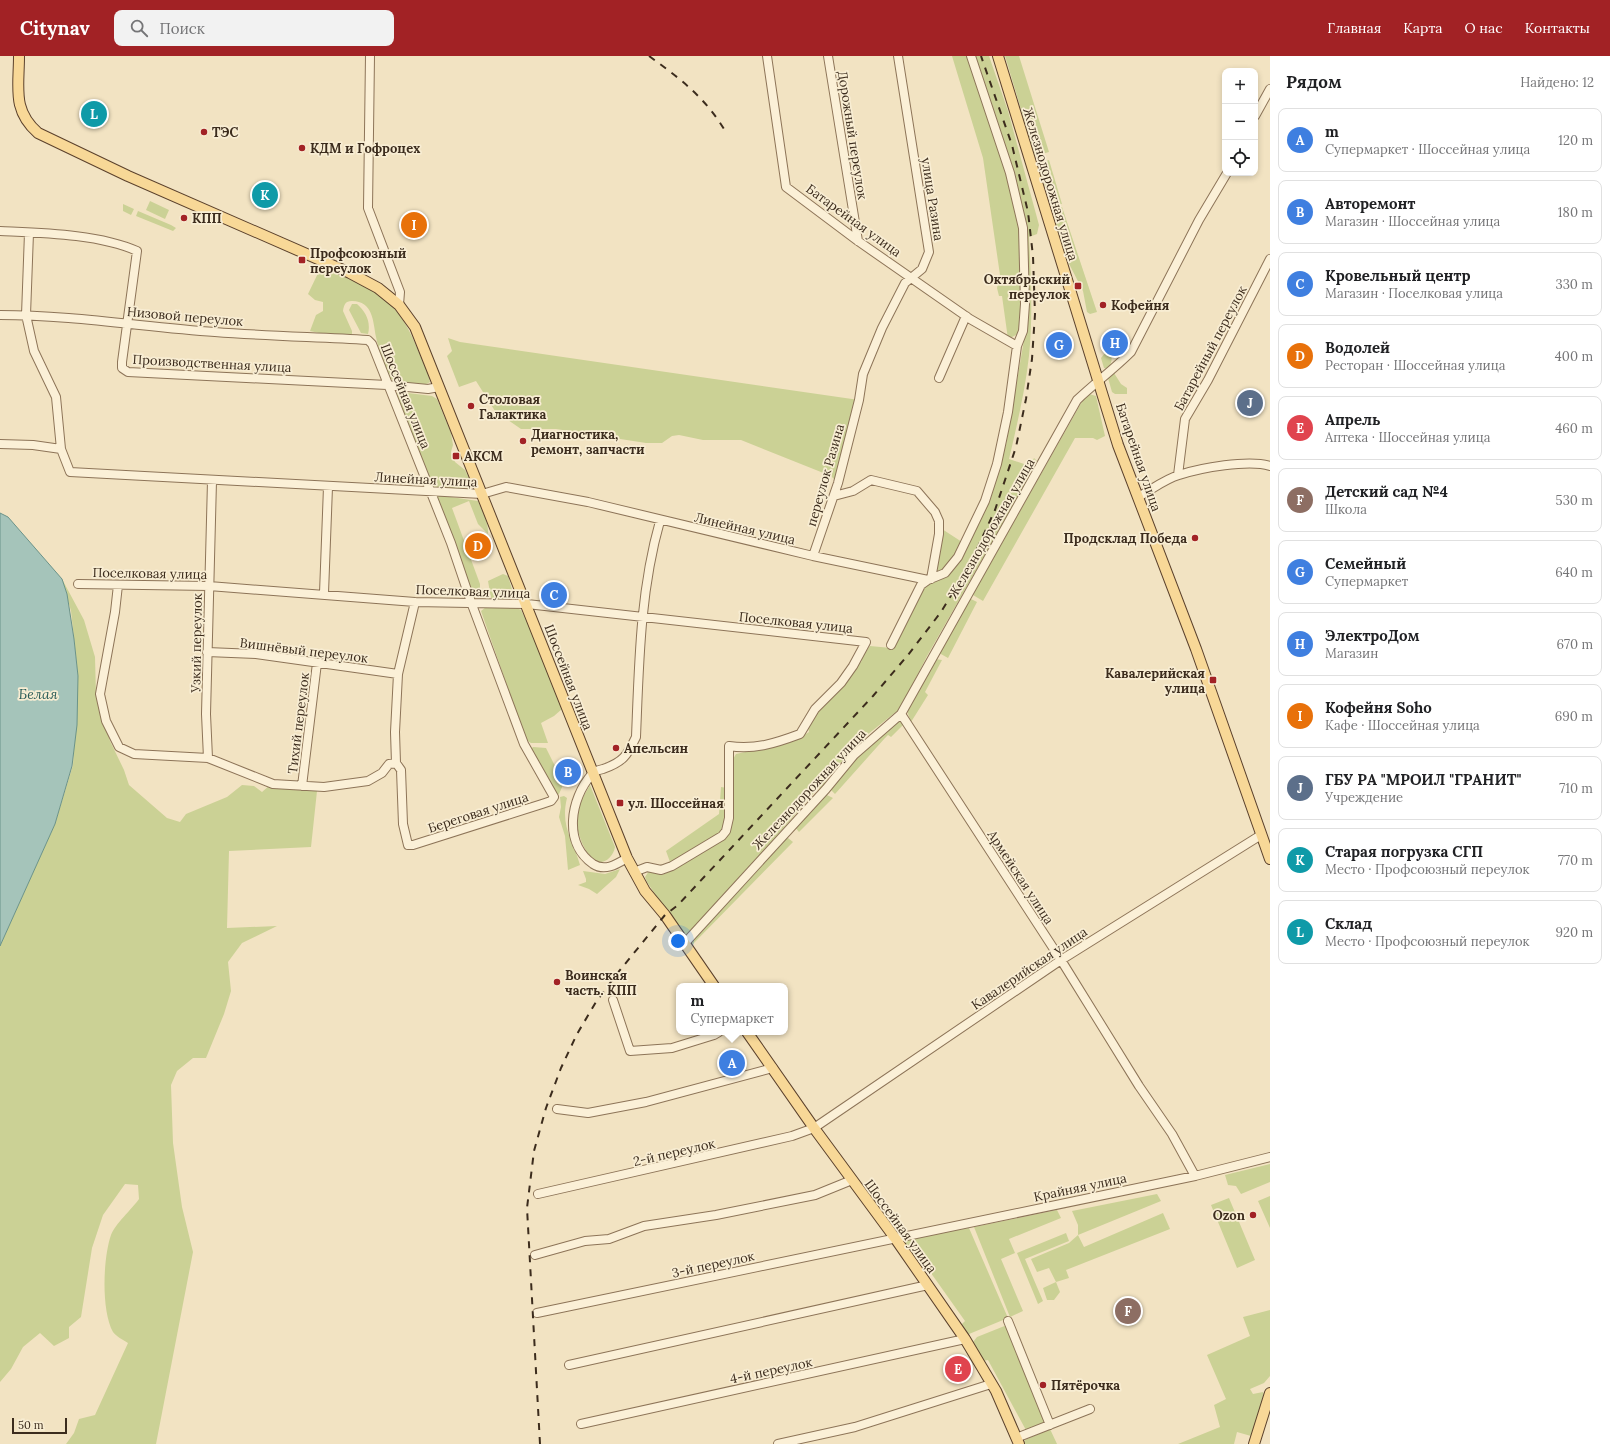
<!DOCTYPE html>
<html lang="ru">
<head>
<meta charset="utf-8">
<style>
  :root { --surface:#fff; --page:#f2f2f2; --text:#202124; --muted:#757577; --line:#e0e0e0; --accent:#a22225 }
  body { margin:0; font-family:Lora,serif; background:var(--page); color:var(--text) }
  .controls { position:absolute; right:12px; top:12px; display:grid; overflow:hidden; border-radius:8px; box-shadow:0 2px 6px #0003 }
  .controls button { width:36px; height:36px; display:grid; place-items:center; padding:0; border:0; border-bottom:1px solid var(--line); background:var(--surface); color:var(--text); font:20px sans-serif }
  .scale { position:absolute; left:12px; bottom:10px; width:55px; box-sizing:border-box; padding-left:4px; border:2px solid #3c2c1d; border-top:0; font-size:11px; line-height:14px; white-space:nowrap; color:#3c2c1d; -webkit-text-stroke:3px #f8edd3; paint-order:stroke }
  .you { position:absolute; left:678px; top:885px; width:14px; height:14px; margin:-10px; border:3px solid #fff; border-radius:50%; background:#1a73e8; box-shadow:0 0 0 6px #1a73e833 }
  .badge { display:grid; place-items:center; width:26px; height:26px; border-radius:50%; background:var(--accent); color:#fff; font-size:13px; font-weight:700 }
  .pin { position:absolute; translate:-50% -50%; border:2px solid #fff; box-shadow:0 1px 4px #0006 }
  .popup { position:absolute; left:676px; top:927px; width:112px; height:52px; box-sizing:border-box; display:grid; place-content:center; border-radius:8px; background:var(--surface); filter:drop-shadow(0 1px 3px #0005); font-size:13px; white-space:nowrap; color:var(--muted) }
  .popup b { font-size:15px; color:var(--text) }
  .popup::after { content:''; position:absolute; left:50%; top:100%; margin-left:-8px; border:8px solid transparent; border-top-color:var(--surface) }
  .list { margin:0; padding:0; list-style:none }
  h2 { display:flex; justify-content:space-between; align-items:center; height:52px; margin:0; padding:0 16px; font-size:17px }
  h2 small { font-size:13px; font-weight:400; color:var(--muted) }
  .list li { display:grid; grid-template-columns:26px 1fr auto; gap:12px; align-items:center; box-sizing:border-box; height:64px; margin:0 8px 8px; padding:0 8px; border:1px solid var(--line); border-radius:8px }
  .list b { display:block; font-size:15px; white-space:nowrap }
  .list p { margin:0; font-size:13px; white-space:nowrap; color:var(--muted) }
  .list em { font-size:13px; font-style:normal; color:var(--muted) }
  .icon { flex:none; width:22px; height:22px; fill:none; stroke:currentColor; stroke-width:2; stroke-linecap:round; stroke-linejoin:round }
  .map { position:relative; flex:none; width:1270px; height:1388px; overflow:hidden }
  header { display:flex; align-items:center; gap:24px; box-sizing:border-box; height:56px; padding:0 20px; background:var(--accent); color:#fff }
  header strong { font-size:19px }
  nav { display:flex; gap:22px; margin-inline-start:auto; font-size:14px }
  .search { width:280px; height:36px; background:var(--page); display:flex; align-items:center; gap:10px; box-sizing:border-box; padding:0 14px; border-radius:8px; color:var(--muted); font-size:15px }
  main { display:flex }
  aside { flex:1; background:var(--surface) }
  .map>svg:first-child { display:block }
</style>
</head>
<body>
<header>
<strong>Citynav</strong>
<div class="search"><svg class="icon" aria-label="search" viewBox="0 0 24 24"><circle cx="10" cy="10" r="6"/><path d="M15 15l6 6"/></svg>Поиск</div>
<nav><a>Главная</a><a>Карта</a><a>О нас</a><a>Контакты</a></nav>
</header>
<main>
<div class="map">
<svg width="1270" height="1388" viewBox="0 0 1270 1388">
  <rect width="100%" height="100%" fill="#f2e3c2"/>
  <path fill="#cbd195" d="M 952,0 L 968,0 L 1000,95 L 1020,170 L 1022,219 L 1019,274 L 1018,278 L 1008,283 L 1002,240 L 999,240 L 997,232 L 1000,219 L 983,102 Z
    M 973,0 L 989,0 L 1008,55 L 1039,169 L 1037,178 L 1029,181 C 1031,221 1033,261 1029,300 C 1025,335 1017,369 1009,403 L 1030,410 L 1034,402 L 1038,406 L 927,600 L 901,652 L 863,682 L 826,723 L 826,727 L 821,733 L 818,732 L 747,814 L 687,881 L 682,879 L 647,826 L 645,821 L 649,815 L 662,819 L 668,816 L 724,780 L 732,705 L 736,698 C 760,693 788,690 809,676 L 808,671 L 811,664 L 857,609 L 862,605 L 860,604 L 870,590 L 891,592 L 924,530 L 955,510 L 1000,406 L 1006,389 L 1025,278 L 1026,187 Z
    M 1005,0 L 1019,0 L 1049,96 L 1035,100 Z
    M 1049,104 L 1062,148 L 1051,149 L 1038,108 Z
    M 150,145 L 169,154 L 165,163 L 146,154 Z
    M 123,148 L 134,153 L 131,159 L 123,155 Z
    M 1062,151 L 1097,256 L 1090,258 L 1087,256 L 1083,235 L 1065,200 L 1052,153 Z
    M 138,155 L 171,169 L 176,172 L 173,175 L 136,160 Z
    M 321,211 C 373,233 396,239 418,294 C 422,305 428,315 430,326 C 422,333 398,328 390,322 C 384,310 379,295 376,281 C 373,265 373,245 352,245 C 345,245 344,249 343,255 L 352,275 L 352,278 L 333,280 L 310,275 L 316,259 L 323,255 L 323,246 L 315,244 L 308,238 Z
    M 352,248 L 357,248 C 366,256 371,266 368,278 L 361,277 L 349,254 Z
    M 448,282 L 460,286 L 859,344 L 838,427 L 831,420 L 741,384 L 703,384 L 679,379 L 672,380 L 662,387 L 646,387 L 556,373 L 521,373 L 495,355 L 476,325 L 459,331 L 447,300 L 452,295 Z
    M 1108,286 C 1111,295 1115,306 1107,313 L 1104,312 L 1101,302 L 1105,297 L 1103,288 Z
    M 1114,317 L 1121,328 L 1127,332 L 1127,338 L 1115,338 L 1112,336 L 1108,322 Z
    M 400,336 L 432,340 L 437,343 L 451,377 L 453,389 L 451,396 L 455,406 L 465,414 L 473,430 L 469,436 L 435,433 L 431,430 L 396,339 L 397,337 Z
    M 1089,338 L 1096,340 L 1105,380 L 1097,384 L 1093,382 L 1075,382 L 983,545 L 973,539 L 976,533 L 1084,342 Z
    M 437,439 L 478,445 C 482,455 489,467 488,478 L 478,468 L 469,445 L 452,452 L 480,528 L 480,541 L 475,541 L 471,535 L 436,440 Z
    M 942,473 L 962,486 C 956,496 949,513 937,517 Z
    M 503,518 L 508,520 L 514,540 L 504,545 L 491,542 L 488,525 Z
    M 62,523 L 84,564 L 95,601 L 96,639 L 110,685 L 124,714 L 129,729 L 167,762 L 180,766 L 186,758 L 227,741 L 242,729 L 254,730 L 262,736 L 270,729 L 317,735 L 311,791 L 229,795 L 227,872 L 277,870 L 242,887 L 228,906 L 231,935 L 224,958 L 206,1002 L 193,1002 L 177,1015 L 171,1029 L 173,1087 L 182,1151 L 193,1196 L 156,1388 L 66,1388 L 74,1377 L 79,1363 L 95,1359 L 128,1287 C 123,1284 116,1280 113,1276 C 101,1254 103,1202 111,1179 C 115,1168 132,1153 139,1143 L 138,1129 L 125,1128 L 103,1159 L 92,1192 L 81,1261 L 69,1271 L 69,1282 L 54,1290 L 40,1277 L 23,1291 L 11,1313 L 0,1326 L 0,890 L 55,768 L 73,709 L 78,620 L 71,555 Z
    M 969,542 L 977,546 L 948,602 L 939,597 Z
    M 486,551 L 517,552 L 521,554 L 528,568 L 562,653 L 554,660 L 541,667 L 548,687 L 531,687 L 526,684 L 481,555 Z
    M 935,603 L 942,604 L 925,636 L 928,639 L 911,666 L 907,655 Z
    M 899,664 L 903,665 L 904,668 L 891,681 L 888,679 L 885,682 L 835,738 L 830,733 L 857,701 Z
    M 533,691 L 546,692 L 562,724 L 566,722 L 559,738 L 556,739 L 531,693 Z
    M 590,729 L 615,791 C 613,803 600,812 591,801 C 583,793 575,772 577,760 C 578,749 585,738 590,729 Z
    M 721,731 L 727,732 L 725,771 L 722,777 L 673,807 L 670,806 L 666,795 L 719,758 Z
    M 822,739 L 827,739 L 833,742 L 799,776 L 794,770 Z
    M 564,740 L 567,742 C 560,771 573,783 580,809 L 568,814 L 565,780 L 559,761 L 561,751 L 560,741 Z
    M 788,782 L 793,786 L 691,890 L 692,884 L 785,783 Z
    M 620,813 L 616,821 L 597,838 L 589,833 L 578,829 L 586,826 L 586,823 L 583,815 L 605,818 Z
    M 1270,1108 L 1270,1126 L 1241,1138 L 1236,1130 L 1228,1129 L 1225,1119 Z
    M 1157,1138 L 1161,1145 L 1078,1179 L 1084,1191 L 1163,1157 L 1170,1173 L 1066,1214 L 1069,1222 L 1056,1226 L 1060,1236 L 1054,1244 L 1047,1244 L 1043,1232 L 1056,1226 L 1049,1212 L 1037,1216 L 1031,1203 L 1069,1187 L 1078,1179 L 1078,1169 L 1072,1155 Z
    M 1270,1140 L 1270,1172 L 1258,1145 Z
    M 1229,1142 L 1255,1204 L 1237,1212 L 1211,1149 Z
    M 1057,1154 L 1061,1162 L 1009,1183 L 1015,1197 L 1001,1203 L 1023,1255 L 1010,1261 L 974,1171 Z
    M 969,1172 L 1008,1262 L 969,1278 L 966,1278 L 961,1269 L 965,1265 L 921,1203 L 916,1204 L 904,1188 L 907,1183 L 910,1181 Z
    M 1066,1177 L 1069,1185 L 1025,1203 L 1043,1245 L 1038,1248 L 1017,1197 Z
    M 1270,1254 L 1270,1320 L 1264,1327 L 1250,1333 L 1253,1338 L 1263,1336 L 1264,1338 L 1251,1380 L 1237,1376 L 1234,1388 L 1178,1388 L 1220,1371 L 1214,1349 L 1226,1343 L 1207,1299 L 1250,1280 L 1243,1261 Z
    M 1007,1269 L 1047,1368 L 1027,1376 L 988,1304 L 983,1305 L 973,1286 L 977,1281 Z
    M 1050,1373 L 1057,1388 L 1023,1388 L 1025,1384 Z"/>
  <path fill="#a5c4ba" stroke="#6b9389" d="M 0,457 L 8,461 L 62,523 L 67,538 L 74,583 L 78,620 L 77,669 L 72,710 L 55,768 L 0,890 Z"/>
  <g fill="none" stroke-linecap="round" stroke-linejoin="round">
    <g stroke="#8d7458" stroke-width="10">
      <path id="minor" d="M 370,0 L 368,152 L 400,236 L 399,249
        M 767,0 L 786,131 L 858,185 L 970,263 L 1017,290
        M 828,0 L 858,185
        M 1255,60 L 1270,33
        M 0,175 C 42,177 99,178 137,195 L 122,306 L 122,312 L 128,316 L 387,329 L 428,333 L 439,331
        M 29,177 L 26,259 L 34,295 L 56,341 L 61,393 L 70,416 L 482,438 L 506,431 L 588,446 L 813,500 L 928,524
        M 0,259 C 72,259 144,271 215,276 C 266,280 317,281 368,284 L 372,288 L 451,487 L 471,546 L 524,688 L 554,741 L 551,745 L 542,748 L 413,789 L 408,789 L 403,768 L 401,714 L 396,707 L 395,676 L 398,618 L 415,546
        M 939,322 L 966,260
        M 0,388 L 33,389 L 61,393
        M 1178,419 L 1185,363 L 1208,324 L 1270,203
        M 834,440 L 853,435 L 871,424 L 917,435 L 935,456 L 939,465 L 939,478 L 931,523
        M 1138,441 C 1151,434 1165,423 1179,419 C 1200,412 1249,403 1270,410
        M 813,500 L 838,427 L 859,344 L 863,318 L 882,272 L 905,227 L 922,213 L 929,196 L 898,0
        M 78,528 L 209,530 L 415,546 L 527,548 L 866,586 L 853,610 L 841,627 L 815,653 L 800,678 C 776,687 755,694 729,690 L 729,762 L 726,775 L 722,780 L 672,810 L 661,814 L 647,811 L 634,816
        M 118,529 L 115,556 L 100,638 L 106,665 L 119,691 L 134,698 L 208,702 L 273,728 L 324,731 L 368,725 L 382,717 L 389,708 L 396,707
        M 324,537 L 328,431
        M 891,589 L 921,529 L 928,524 L 945,517 L 958,501 L 985,445 L 997,408 L 1008,356 L 1017,290 L 1023,275 L 1025,248 L 1023,172 L 1010,117 L 971,0
        M 207,596 L 256,598 L 398,618
        M 901,658 L 1061,904 L 1139,1030 L 1172,1078 L 1195,1120
        M 208,702 L 206,658 L 212,425
        M 302,730 L 317,607
        M 627,802 C 617,808 605,816 593,808 C 563,787 570,743 592,718 C 594,715 599,714 603,713 C 623,706 627,700 636,681 C 639,608 640,535 660,465
        M 685,887 L 826,733 L 854,699 L 901,658 L 1077,344 C 1095,327 1114,313 1131,296 L 1199,164 L 1227,117
        M 613,944 L 630,995 L 672,992 L 714,979 L 719,976
        M 557,1053 L 588,1057 L 646,1046 L 773,1012
        M 538,1138 L 792,1080 L 814,1072 L 1061,904 L 1261,779
        M 535,1199 L 585,1185 L 609,1183 L 644,1170 L 716,1159 L 815,1139 L 852,1124
        M 537,1257 L 1195,1120 L 1270,1101
        M 1008,1265 L 1050,1369
        M 569,1309 L 928,1229
        M 581,1368 L 965,1283
        M 1016,1382 L 1090,1353
        M 778,1388 L 855,1371 L 991,1328"/>
    </g>
    <g stroke="#5b412c" stroke-width="12">
      <path id="major" d="M 19,0 C 19,32 12,54 38,77 L 128,120 L 350,217 L 378,232 L 399,249 L 415,271 L 627,802 L 645,835 L 665,859 L 714,930
        M 998,0 L 1118,389 L 1196,593 L 1270,803
        M 747,976 L 814,1072 L 895,1182 L 965,1283 L 996,1335 L 1019,1388
        M 1254,1388 L 1270,1337"/>
    </g>
    <use href="#minor" stroke="#fbf0d7" stroke-width="8"/>
    <use href="#major" stroke="#f8d897" stroke-width="10"/>
    <path stroke="#3c2c1d" stroke-width="2" stroke-dasharray="7 7" stroke-linecap="butt" d="M 649,0 C 682,24 706,42 727,78
      M 540,1388 L 527,1152 L 534,1095 L 546,1052 L 561,1012 L 577,978 L 596,946 L 616,919 L 665,859 L 678,849 L 873,640 L 908,599 L 941,556 L 969,510 L 995,454 L 1016,391 L 1026,343 L 1032,303 L 1035,258 L 1033,200 L 1028,156 L 1012,89 L 981,0"/>
  </g>
  <g fill="#a22225" stroke="#f8edd3" stroke-width="1.5">
    <circle cx="204" cy="76" r="4"/>
    <circle cx="302" cy="92" r="4"/>
    <circle cx="184" cy="162" r="4"/>
    <rect x="298" y="200" width="8" height="8" rx="2"/>
    <rect x="1074" y="226" width="8" height="8" rx="2"/>
    <circle cx="1103" cy="249" r="4"/>
    <circle cx="471" cy="350" r="4"/>
    <circle cx="523" cy="385" r="4"/>
    <rect x="452" y="396" width="8" height="8" rx="2"/>
    <circle cx="1195" cy="482" r="4"/>
    <rect x="1209" y="620" width="8" height="8" rx="2"/>
    <circle cx="616" cy="692" r="4"/>
    <rect x="616" y="743" width="8" height="8" rx="2"/>
    <circle cx="557" cy="926" r="4"/>
    <circle cx="1253" cy="1159" r="4"/>
    <circle cx="1043" cy="1329" r="4"/>
  </g>
  <g text-anchor="middle" stroke-width="3.5" stroke-linejoin="round" paint-order="stroke">
    <g font-size="13" font-weight="bold" fill="#3c2c1d" stroke="#f8edd3" text-anchor="start">
      <text x="212" y="81">ТЭС</text>
      <text x="310" y="97">КДМ и Гофроцех</text>
      <text x="192" y="167">КПП</text>
      <text x="310" y="202">Профсоюзный<tspan x="310" dy="15">переулок</tspan></text>
      <text x="1070" y="228" text-anchor="end">Октябрьский<tspan x="1070" dy="15">переулок</tspan></text>
      <text x="1111" y="254">Кофейня</text>
      <text x="479" y="348">Столовая<tspan x="479" dy="15">Галактика</tspan></text>
      <text x="531" y="383">Диагностика,<tspan x="531" dy="15">ремонт, запчасти</tspan></text>
      <text x="464" y="405">АКСМ</text>
      <text x="1187" y="487" text-anchor="end">Продсклад Победа</text>
      <text x="1205" y="622" text-anchor="end">Кавалерийская<tspan x="1205" dy="15">улица</tspan></text>
      <text x="624" y="697">Апельсин</text>
      <text x="628" y="752">ул. Шоссейная</text>
      <text x="565" y="924">Воинская<tspan x="565" dy="15">часть. КПП</tspan></text>
      <text x="1245" y="1164" text-anchor="end">Ozon</text>
      <text x="1051" y="1334">Пятёрочка</text>
    </g>
    <g font-size="13" fill="#3c2c1d" stroke="#f8edd3">
      <text transform="translate(853 79) rotate(81)" y="5">Дорожный переулок</text>
      <text transform="translate(1051 128) rotate(73)" y="5">Железнодорожная улица</text>
      <text transform="translate(933 143) rotate(81)" y="5">улица Разина</text>
      <text transform="translate(854 164) rotate(36)" y="5">Батарейная улица</text>
      <text transform="translate(185 260) rotate(5)" y="5">Низовой переулок</text>
      <text transform="translate(1210 292) rotate(-62)" y="5">Батарейный переулок</text>
      <text transform="translate(212 307) rotate(3)" y="5">Производственная улица</text>
      <text transform="translate(406 340) rotate(68)" y="5">Шоссейная улица</text>
      <text transform="translate(1139 401) rotate(71)" y="5">Батарейная улица</text>
      <text transform="translate(825 419) rotate(-74)" y="5">переулок Разина</text>
      <text transform="translate(426 423) rotate(3)" y="5">Линейная улица</text>
      <text transform="translate(745 472) rotate(13)" y="5">Линейная улица</text>
      <text transform="translate(991 472) rotate(-60)" y="5">Железнодорожная улица</text>
      <text transform="translate(150 517) rotate(1)" y="5">Поселковая улица</text>
      <text transform="translate(473 535) rotate(2)" y="5">Поселковая улица</text>
      <text transform="translate(796 566) rotate(6)" y="5">Поселковая улица</text>
      <text transform="translate(196 587) rotate(-89)" y="5">Узкий переулок</text>
      <text transform="translate(304 594) rotate(7)" y="5">Вишнёвый переулок</text>
      <text transform="translate(569 621) rotate(69)" y="5">Шоссейная улица</text>
      <text transform="translate(298 667) rotate(-83)" y="5">Тихий переулок</text>
      <text transform="translate(809 733) rotate(-47)" y="5">Железнодорожная улица</text>
      <text transform="translate(478 756) rotate(-18)" y="5">Береговая улица</text>
      <text transform="translate(1021 821) rotate(57)" y="5">Армейская улица</text>
      <text transform="translate(1029 912) rotate(-34)" y="5">Кавалерийская улица</text>
      <text transform="translate(674 1096) rotate(-13)" y="5">2-й переулок</text>
      <text transform="translate(1080 1131) rotate(-12)" y="5">Крайняя улица</text>
      <text transform="translate(901 1170) rotate(54)" y="5">Шоссейная улица</text>
      <text transform="translate(713 1208) rotate(-12)" y="5">3-й переулок</text>
      <text transform="translate(771 1314) rotate(-12)" y="5">4-й переулок</text>
    </g>
    <g font-size="14" font-style="italic" fill="#2b5d59" stroke="#f8edd3">
      <text x="38" y="643">Белая</text>
    </g>
  </g>
</svg>
<div class="controls">
<button>+</button>
<button>−</button>
<button><svg class="icon" aria-label="locate" viewBox="0 0 24 24"><circle cx="12" cy="12" r="6"/><path d="M12 2v4M12 18v4M2 12h4M18 12h4"/></svg></button>
</div>
<div class="scale">50 m</div>
<div class="you"></div>
<div class="pin badge" style="left:732px;top:1007px;background:#3f7fe0">A</div>
<div class="popup"><b>m</b>Супермаркет</div>
<div class="pin badge" style="left:568px;top:716px;background:#3f7fe0">B</div>
<div class="pin badge" style="left:554px;top:539px;background:#3f7fe0">C</div>
<div class="pin badge" style="left:478px;top:490px;background:#e8710a">D</div>
<div class="pin badge" style="left:958px;top:1313px;background:#e0444e">E</div>
<div class="pin badge" style="left:1128px;top:1255px;background:#8d6e63">F</div>
<div class="pin badge" style="left:1059px;top:289px;background:#3f7fe0">G</div>
<div class="pin badge" style="left:1115px;top:287px;background:#3f7fe0">H</div>
<div class="pin badge" style="left:414px;top:169px;background:#e8710a">I</div>
<div class="pin badge" style="left:1250px;top:347px;background:#5c6f8a">J</div>
<div class="pin badge" style="left:265px;top:139px;background:#0f9aa8">K</div>
<div class="pin badge" style="left:94px;top:58px;background:#0f9aa8">L</div>
</div>
<aside>
<h2>Рядом<small>Найдено: 12</small></h2>
<ul class="list">
<li><span class="badge" style="background:#3f7fe0">A</span><div><b>m</b><p>Супермаркет · Шоссейная улица</p></div><em>120 m</em></li>
<li><span class="badge" style="background:#3f7fe0">B</span><div><b>Авторемонт</b><p>Магазин · Шоссейная улица</p></div><em>180 m</em></li>
<li><span class="badge" style="background:#3f7fe0">C</span><div><b>Кровельный центр</b><p>Магазин · Поселковая улица</p></div><em>330 m</em></li>
<li><span class="badge" style="background:#e8710a">D</span><div><b>Водолей</b><p>Ресторан · Шоссейная улица</p></div><em>400 m</em></li>
<li><span class="badge" style="background:#e0444e">E</span><div><b>Апрель</b><p>Аптека · Шоссейная улица</p></div><em>460 m</em></li>
<li><span class="badge" style="background:#8d6e63">F</span><div><b>Детский сад №4</b><p>Школа</p></div><em>530 m</em></li>
<li><span class="badge" style="background:#3f7fe0">G</span><div><b>Семейный</b><p>Супермаркет</p></div><em>640 m</em></li>
<li><span class="badge" style="background:#3f7fe0">H</span><div><b>ЭлектроДом</b><p>Магазин</p></div><em>670 m</em></li>
<li><span class="badge" style="background:#e8710a">I</span><div><b>Кофейня Soho</b><p>Кафе · Шоссейная улица</p></div><em>690 m</em></li>
<li><span class="badge" style="background:#5c6f8a">J</span><div><b>ГБУ РА &quot;МРОИЛ &quot;ГРАНИТ&quot;</b><p>Учреждение</p></div><em>710 m</em></li>
<li><span class="badge" style="background:#0f9aa8">K</span><div><b>Старая погрузка СГП</b><p>Место · Профсоюзный переулок</p></div><em>770 m</em></li>
<li><span class="badge" style="background:#0f9aa8">L</span><div><b>Склад</b><p>Место · Профсоюзный переулок</p></div><em>920 m</em></li>
</ul>
</aside>
</main>
</body>
</html>
